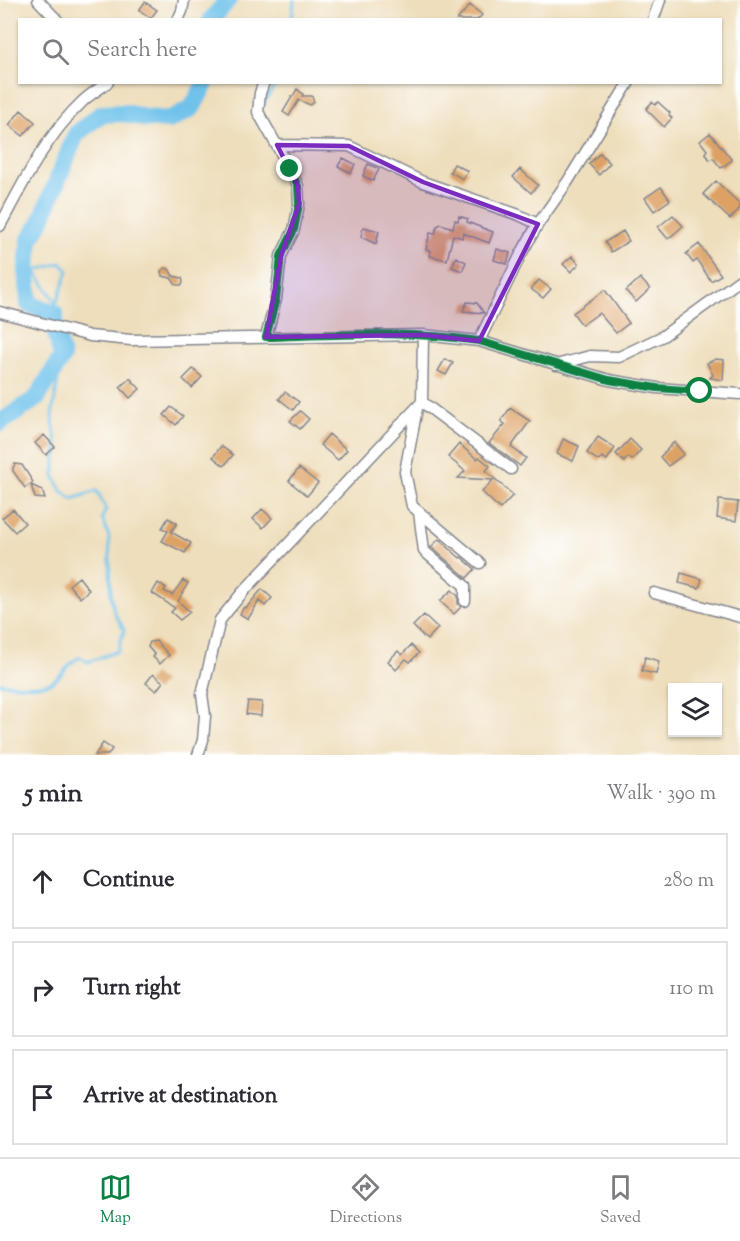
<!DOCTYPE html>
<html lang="en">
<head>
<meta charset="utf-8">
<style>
  :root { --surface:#fff; --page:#f7f7f7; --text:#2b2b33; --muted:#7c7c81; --line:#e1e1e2; --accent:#0b8043 }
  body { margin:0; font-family:"Sorts Mill Goudy",serif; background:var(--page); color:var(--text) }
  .controls { position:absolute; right:18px; bottom:18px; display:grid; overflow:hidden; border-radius:0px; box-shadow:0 2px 4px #0004 }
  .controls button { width:54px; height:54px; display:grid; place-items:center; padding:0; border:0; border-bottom:2px solid var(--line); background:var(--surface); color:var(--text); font:30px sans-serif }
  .stop { position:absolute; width:18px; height:18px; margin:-14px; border:4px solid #0b8043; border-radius:50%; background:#fff }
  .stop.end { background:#0b8043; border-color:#fff; box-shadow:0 2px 6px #0008 }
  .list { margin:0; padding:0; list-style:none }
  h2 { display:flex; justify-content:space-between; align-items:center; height:78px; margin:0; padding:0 24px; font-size:26px }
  h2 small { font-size:20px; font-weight:400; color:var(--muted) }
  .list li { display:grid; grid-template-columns:39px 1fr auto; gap:18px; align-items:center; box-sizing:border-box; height:96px; margin:0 12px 12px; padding:0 12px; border:2px solid var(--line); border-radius:0px }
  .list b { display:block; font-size:22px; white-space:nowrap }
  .list em { font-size:20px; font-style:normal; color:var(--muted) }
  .icon { flex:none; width:33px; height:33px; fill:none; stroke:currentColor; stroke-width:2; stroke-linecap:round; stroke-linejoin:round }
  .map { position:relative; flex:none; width:740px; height:755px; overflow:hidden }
  .search { position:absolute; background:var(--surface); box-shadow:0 2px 4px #0004; left:18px; right:18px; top:18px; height:66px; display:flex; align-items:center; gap:15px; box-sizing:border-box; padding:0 21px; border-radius:0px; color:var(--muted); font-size:22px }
  .sheet { height:402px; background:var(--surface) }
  nav { display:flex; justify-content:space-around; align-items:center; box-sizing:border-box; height:84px; border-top:2px solid var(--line); background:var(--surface); font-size:16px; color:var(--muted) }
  nav a { display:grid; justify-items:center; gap:3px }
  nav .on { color:var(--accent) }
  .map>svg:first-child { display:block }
</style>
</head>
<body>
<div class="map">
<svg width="740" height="755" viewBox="0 0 740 755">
  <rect width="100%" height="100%" fill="#fff"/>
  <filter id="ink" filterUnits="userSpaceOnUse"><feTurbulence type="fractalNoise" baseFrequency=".0167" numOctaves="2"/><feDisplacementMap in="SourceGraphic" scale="12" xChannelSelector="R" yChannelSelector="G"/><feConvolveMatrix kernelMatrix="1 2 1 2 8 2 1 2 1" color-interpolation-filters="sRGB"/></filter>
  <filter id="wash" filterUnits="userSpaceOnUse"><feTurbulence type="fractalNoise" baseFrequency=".008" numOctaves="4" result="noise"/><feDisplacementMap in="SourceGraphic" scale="24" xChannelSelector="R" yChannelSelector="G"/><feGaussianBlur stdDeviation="1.35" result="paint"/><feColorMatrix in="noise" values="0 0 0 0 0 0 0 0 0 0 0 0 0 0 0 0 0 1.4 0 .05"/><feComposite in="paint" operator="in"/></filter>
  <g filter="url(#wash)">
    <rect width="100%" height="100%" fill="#eedebc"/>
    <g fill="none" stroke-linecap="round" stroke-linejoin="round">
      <path stroke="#6fc2eb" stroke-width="3" d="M 292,20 L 294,0
        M 262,106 L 277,82
        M 28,260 L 55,301 L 55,314
        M 35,271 L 61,263 L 68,271 L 55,307
        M 0,683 C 15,685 38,688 52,682 C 63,676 67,663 80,657 L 88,662 L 118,651 L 124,630 L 114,612 L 111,595 L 109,537 L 102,518 L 106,509 L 97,491 L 72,499 L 62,491 L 54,476 L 57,446 L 52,415 L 62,357"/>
      <path stroke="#6fc2eb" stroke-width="18" d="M 211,20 L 228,0
        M 0,423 L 37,398 L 62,357 L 55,329 L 55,314 L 29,304 L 27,268 L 30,239 L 41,221 L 76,134 L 101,114 L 125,113 L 144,118 L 169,120 L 192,108 L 206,82"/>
    </g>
    <g id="blocks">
      <path fill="#dda163" d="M 145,2 L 157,10 L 151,18 L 139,10 Z
        M 470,5 L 482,15 L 477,20 L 457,20 Z
        M 297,89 L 303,94 L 302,96 L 312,96 L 314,102 L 310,105 L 299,100 L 289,116 L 283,112 L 292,97 L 290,96 L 293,96 Z
        M 652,102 L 655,105 L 658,102 L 670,113 L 669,115 L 672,118 L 664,127 L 646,109 Z
        M 21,110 L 35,122 L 23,136 L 9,125 Z
        M 710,133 L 732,160 L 721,168 L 713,158 L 710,160 L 705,153 L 707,150 L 700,141 Z
        M 600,153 L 610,163 L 599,175 L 589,164 Z
        M 343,158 L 355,164 L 351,173 L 338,166 Z
        M 368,164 L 379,169 L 373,181 L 363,176 Z
        M 454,164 L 468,171 L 463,179 L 450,172 Z
        M 520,169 L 538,185 L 531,193 L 513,177 Z
        M 716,181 L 740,204 L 740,208 L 730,219 L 703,194 Z
        M 661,187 L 670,200 L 654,211 L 645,198 Z
        M 673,215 L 683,226 L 668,239 L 658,227 Z
        M 459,216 L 468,219 L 467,222 L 493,232 L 489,243 L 463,233 L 462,238 L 453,235 L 447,260 L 430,256 L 431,251 L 426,249 L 430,233 L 435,234 L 437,226 L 441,224 L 453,228 L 455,220 L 458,221 Z
        M 363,227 L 379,231 L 376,244 L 361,237 Z
        M 623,231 L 629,241 L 611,252 L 605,242 Z
        M 699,244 L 721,275 L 711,281 L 697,260 L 693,263 L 686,254 Z
        M 497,249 L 510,253 L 507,264 L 494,260 Z
        M 572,256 L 579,264 L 571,272 L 563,264 Z
        M 456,257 L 466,262 L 462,271 L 452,267 Z
        M 165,268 L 169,269 L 173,276 L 182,278 L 183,282 L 182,285 L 176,285 L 171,278 L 162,276 L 161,271 Z
        M 640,278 L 650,289 L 636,302 L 626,291 Z
        M 539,280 L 551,289 L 543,298 L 531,289 Z
        M 605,290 L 629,323 L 616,333 L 599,313 L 582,325 L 573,313 Z
        M 467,302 L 477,303 L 484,313 L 463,311 Z
        M 445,359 L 453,363 L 446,375 L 438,371 Z
        M 716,359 L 724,360 L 723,380 L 710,378 L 713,375 L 707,363 Z
        M 193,369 L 202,377 L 192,388 L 183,379 Z
        M 130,378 L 140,389 L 130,398 L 120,387 Z
        M 285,392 L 299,402 L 293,410 L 279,399 Z
        M 171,407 L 183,416 L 176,425 L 164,415 Z
        M 510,408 L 530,421 L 511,447 L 526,458 L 520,466 L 489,443 L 505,424 L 501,421 Z
        M 300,411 L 309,419 L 300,429 L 290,421 Z
        M 329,434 L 347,450 L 338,460 L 320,445 Z
        M 44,435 L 55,447 L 46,455 L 35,443 Z
        M 598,437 L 615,448 L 607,460 L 602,457 L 599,461 L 587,453 Z
        M 563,439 L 579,446 L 573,461 L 557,454 Z
        M 630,439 L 641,450 L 632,460 L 628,457 L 624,462 L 616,454 Z
        M 674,442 L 684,454 L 668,466 L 660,457 Z
        M 459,444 L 477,459 L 479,457 L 490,466 L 486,471 L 513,495 L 500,509 L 482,492 L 493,480 L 458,478 L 465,471 L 448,457 Z
        M 221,446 L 233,455 L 224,466 L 213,457 Z
        M 15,464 L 22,465 L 33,482 L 25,488 L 13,471 L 13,468 Z
        M 299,468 L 318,483 L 307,496 L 289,481 Z
        M 31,485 L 42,490 L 45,499 L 35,498 Z
        M 719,500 L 738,502 L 736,521 L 717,518 Z
        M 13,509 L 25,523 L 15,532 L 2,518 Z
        M 262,509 L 272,518 L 263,528 L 253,519 Z
        M 168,518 L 177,523 L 171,532 L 191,543 L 185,553 L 162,541 L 168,531 L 162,528 Z
        M 439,539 L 460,558 L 461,557 L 475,569 L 467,578 L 431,547 Z
        M 681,573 L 702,579 L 699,588 L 679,583 Z
        M 79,577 L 89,590 L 80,598 L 69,585 Z
        M 183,580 L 188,583 L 178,601 L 190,612 L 180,620 L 171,612 L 175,608 L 152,593 L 158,583 L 166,588 L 164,591 L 172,595 Z
        M 262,589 L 272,598 L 265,606 L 259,601 L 248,619 L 240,614 L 244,607 L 246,608 Z
        M 452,590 L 458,596 L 458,604 L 461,607 L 454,614 L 440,601 Z
        M 424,615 L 438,628 L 427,640 L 413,626 Z
        M 156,641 L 169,655 L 160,664 L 153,657 L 155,655 L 148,647 L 150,642 Z
        M 411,645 L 419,653 L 410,662 L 406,659 L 396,670 L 388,661 L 398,651 L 402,655 Z
        M 645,657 L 659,661 L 656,674 L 642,671 Z
        M 153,674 L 163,682 L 156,691 L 146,683 Z
        M 248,701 L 262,702 L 261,716 L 246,714 Z
        M 103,743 L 112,749 L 108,755 L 95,755 Z"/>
    </g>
  </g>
  <g filter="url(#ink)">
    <use href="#blocks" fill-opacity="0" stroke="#84868d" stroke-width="1.5"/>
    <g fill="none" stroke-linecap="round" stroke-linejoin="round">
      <g stroke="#84868d" stroke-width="13">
        <path id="minor" d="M 38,0 L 57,20
          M 178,20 L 182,11 L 184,0
          M 653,20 L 660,0
          M 264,82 L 260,93 L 258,112 L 290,169 L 298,186 L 299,204 L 294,230 L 281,256 L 276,299 L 266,337
          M 277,145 L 349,146 L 423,182 L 519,215 L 538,224
          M 0,226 C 23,183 46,136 82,102 C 90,94 100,89 108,82
          M 0,312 L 90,336 L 131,340 L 423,335 L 479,341 L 609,380 L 657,388 L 740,394
          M 479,341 L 521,254 L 538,224 L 568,181 L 629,82
          M 556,365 L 590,356 L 619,357 L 663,336 L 740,280
          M 422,402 L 511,469
          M 417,408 L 405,472 L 412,506 L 480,563
          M 419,512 L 424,551 L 465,586 L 465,601
          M 654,593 L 740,617
          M 198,755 L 203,740 L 205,716 L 202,694 L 220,620 L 243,592 L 422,402 L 423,335"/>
      </g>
      <use href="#minor" stroke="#fff" stroke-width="10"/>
    </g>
  </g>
  <g fill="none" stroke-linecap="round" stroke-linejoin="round" filter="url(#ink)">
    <path stroke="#0b8043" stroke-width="8" d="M 290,169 L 298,186 L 299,204 L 294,230 L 281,256 L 276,299 L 266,337 C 336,335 409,330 479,341 L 609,380 L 657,388 L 700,391"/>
  </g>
  <path fill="#7b2cbf" fill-opacity="0.2" stroke="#7b2cbf" stroke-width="4.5" stroke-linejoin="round" d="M 277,145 L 349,146 L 423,182 L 538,224 L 479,341 L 423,335 L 266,337 L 281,256 L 299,204 L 298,186 Z"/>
</svg>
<div class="controls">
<button><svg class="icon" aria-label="layers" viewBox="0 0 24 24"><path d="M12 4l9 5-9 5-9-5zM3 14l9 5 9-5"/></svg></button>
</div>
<div class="stop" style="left:700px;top:391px"></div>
<div class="stop end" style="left:290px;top:169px"></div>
<div class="search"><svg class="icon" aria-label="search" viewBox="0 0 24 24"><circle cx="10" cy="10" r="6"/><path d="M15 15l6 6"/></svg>Search here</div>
</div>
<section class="sheet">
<h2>5 min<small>Walk · 390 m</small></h2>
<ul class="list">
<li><svg class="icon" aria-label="ahead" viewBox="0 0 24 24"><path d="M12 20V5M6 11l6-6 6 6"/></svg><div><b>Continue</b></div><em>280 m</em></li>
<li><svg class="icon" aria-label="right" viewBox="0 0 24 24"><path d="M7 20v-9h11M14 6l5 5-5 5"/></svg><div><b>Turn right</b></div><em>110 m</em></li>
<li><svg class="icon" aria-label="arrive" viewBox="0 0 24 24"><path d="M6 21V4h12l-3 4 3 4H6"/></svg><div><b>Arrive at destination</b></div></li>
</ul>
</section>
<nav>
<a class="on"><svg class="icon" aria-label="map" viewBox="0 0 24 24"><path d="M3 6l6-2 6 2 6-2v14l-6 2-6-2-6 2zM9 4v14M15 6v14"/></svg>Map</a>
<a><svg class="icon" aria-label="directions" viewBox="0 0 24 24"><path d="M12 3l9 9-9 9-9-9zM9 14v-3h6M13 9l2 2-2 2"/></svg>Directions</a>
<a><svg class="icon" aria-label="saved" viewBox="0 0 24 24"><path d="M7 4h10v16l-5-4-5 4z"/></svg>Saved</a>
</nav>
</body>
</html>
